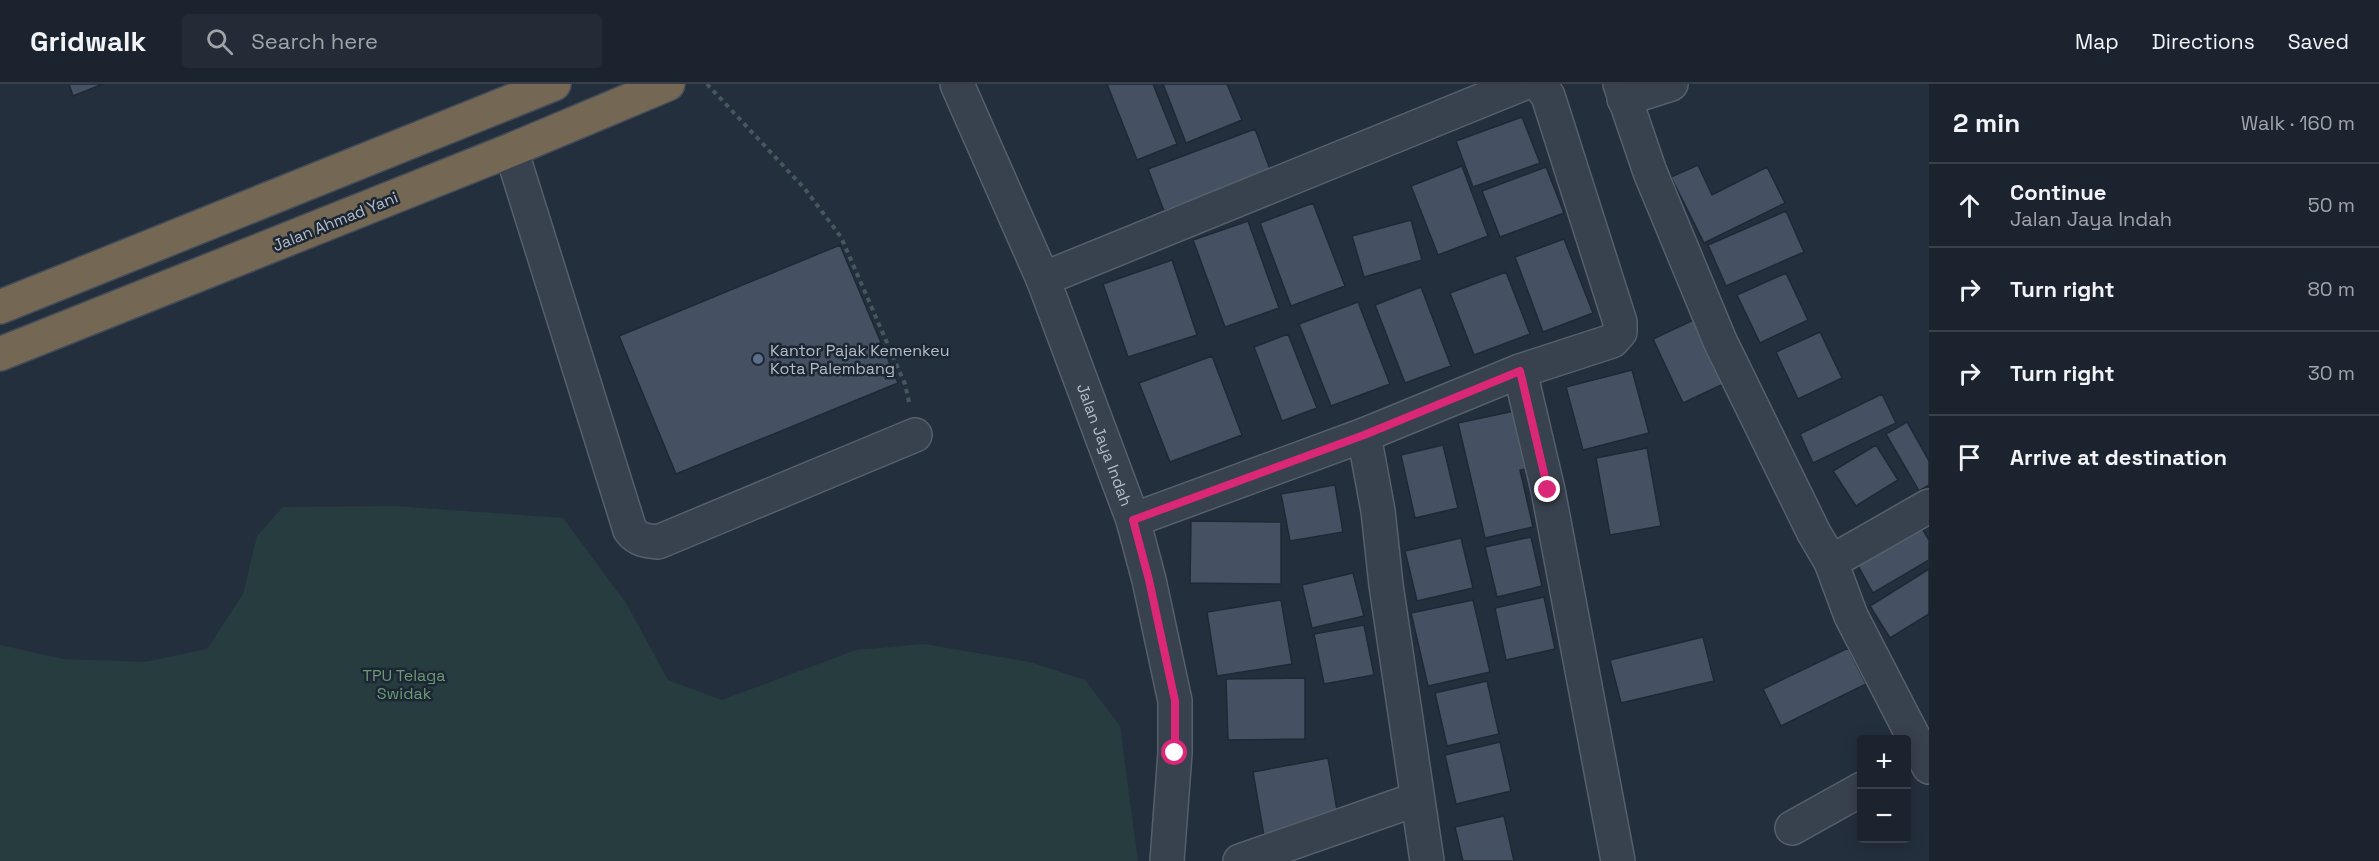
<!DOCTYPE html>
<html lang="en">
<head>
<meta charset="utf-8">
<style>
  :root { --surface:#1b232e; --page:#242b36; --text:#f1f3f6; --muted:#a0a4aa; --line:#39404a }
  body { margin:0; font-family:"Space Grotesk",sans-serif; background:var(--page); color:var(--text) }
  .controls { position:absolute; right:18px; bottom:18px; display:grid; overflow:hidden; border-radius:6px; box-shadow:0 3px 15px #0003 }
  .controls button { width:54px; height:54px; display:grid; place-items:center; padding:0; border:0; border-bottom:2px solid var(--line); background:var(--surface); color:var(--text); font:30px sans-serif }
  .stop { position:absolute; width:18px; height:18px; margin:-14px; border:4px solid #db2777; border-radius:50%; background:#fff }
  .stop.end { background:#db2777; border-color:#fff; box-shadow:0 2px 6px #0008 }
  .list { margin:0; padding:0; list-style:none }
  h2 { display:flex; justify-content:space-between; align-items:center; height:78px; margin:0; padding:0 24px; font-size:26px }
  h2 small { font-size:20px; font-weight:400; color:var(--muted) }
  .list li { display:grid; grid-template-columns:39px 1fr auto; gap:18px; align-items:center; box-sizing:border-box; height:84px; padding:0 24px; border-top:2px solid var(--line) }
  .list b { display:block; font-size:22px; white-space:nowrap }
  .list p { margin:0; font-size:20px; white-space:nowrap; color:var(--muted) }
  .list em { font-size:20px; font-style:normal; color:var(--muted) }
  .icon { flex:none; width:33px; height:33px; fill:none; stroke:currentColor; stroke-width:2; stroke-linecap:round; stroke-linejoin:round }
  .map { position:relative; flex:none; width:1929px; height:777px; overflow:hidden }
  header { display:flex; align-items:center; gap:36px; box-sizing:border-box; height:84px; padding:0 30px; background:var(--surface); border-bottom:2px solid var(--line) }
  header strong { font-size:28px }
  nav { display:flex; gap:33px; margin-inline-start:auto; font-size:21px }
  .search { width:420px; height:54px; background:var(--page); display:flex; align-items:center; gap:15px; box-sizing:border-box; padding:0 21px; border-radius:6px; color:var(--muted); font-size:22px }
  main { display:flex }
  aside { flex:1; background:var(--surface) }
  .map>svg:first-child { display:block }
</style>
</head>
<body>
<header>
<strong>Gridwalk</strong>
<div class="search"><svg class="icon" aria-label="search" viewBox="0 0 24 24"><circle cx="10" cy="10" r="6"/><path d="M15 15l6 6"/></svg>Search here</div>
<nav><a>Map</a><a>Directions</a><a>Saved</a></nav>
</header>
<main>
<div class="map">
<svg width="1929" height="777" viewBox="0 0 1929 777">
  <rect width="100%" height="100%" fill="#242f3e"/>
  <path fill="#263c3f" d="M 394,422 L 563,434 L 626,519 L 668,596 L 722,616 L 856,566 L 924,560 L 1030,578 L 1085,596 L 1120,642 L 1138,777 L 0,777 L 0,561 L 63,575 L 145,578 L 207,565 L 243,510 L 257,452 L 283,423 Z"/>
  <path fill="#455162" stroke="#1f2835" stroke-width="1.5" d="M 69,0 L 103,0 L 73,12 Z
    M 1107,0 L 1153,0 L 1177,60 L 1137,76 Z
    M 1163,0 L 1227,0 L 1242,36 L 1186,59 Z
    M 1522,33 L 1540,79 L 1473,103 L 1456,57 Z
    M 1255,45 L 1271,88 L 1164,127 L 1148,85 Z
    M 1698,81 L 1712,111 L 1767,83 L 1785,119 L 1704,159 L 1671,93 Z
    M 1462,82 L 1488,152 L 1438,171 L 1411,102 Z
    M 1546,83 L 1564,129 L 1500,153 L 1482,107 Z
    M 1313,119 L 1345,202 L 1291,222 L 1260,139 Z
    M 1786,127 L 1804,168 L 1726,202 L 1708,161 Z
    M 1411,136 L 1422,176 L 1364,193 L 1352,152 Z
    M 1248,137 L 1279,224 L 1225,243 L 1193,156 Z
    M 1564,155 L 1593,229 L 1543,248 L 1515,173 Z
    M 840,161 L 898,299 L 676,390 L 619,252 Z
    M 1172,176 L 1197,251 L 1128,273 L 1103,200 Z
    M 1506,188 L 1530,250 L 1474,271 L 1450,209 Z
    M 1786,189 L 1808,236 L 1760,259 L 1737,211 Z
    M 1421,203 L 1451,282 L 1405,299 L 1375,221 Z
    M 1358,218 L 1390,300 L 1331,322 L 1299,240 Z
    M 1702,232 L 1732,296 L 1683,319 L 1653,255 Z
    M 1820,248 L 1842,294 L 1798,315 L 1776,268 Z
    M 1288,250 L 1317,324 L 1282,337 L 1254,263 Z
    M 1212,272 L 1242,351 L 1170,378 L 1139,299 Z
    M 1632,286 L 1649,349 L 1583,366 L 1566,303 Z
    M 1882,310 L 1896,339 L 1813,379 L 1800,350 Z
    M 1519,326 L 1531,384 L 1520,386 L 1533,443 L 1485,454 L 1458,339 Z
    M 1907,338 L 1929,377 L 1929,401 L 1919,407 L 1886,350 Z
    M 1443,361 L 1458,424 L 1415,434 L 1401,371 Z
    M 1876,361 L 1898,396 L 1856,422 L 1833,387 Z
    M 1647,364 L 1661,442 L 1610,451 L 1596,374 Z
    M 1335,401 L 1343,448 L 1290,457 L 1281,410 Z
    M 1191,437 L 1281,438 L 1281,500 L 1190,499 Z
    M 1920,441 L 1929,456 L 1929,476 L 1873,509 L 1856,478 Z
    M 1531,453 L 1542,502 L 1497,513 L 1485,463 Z
    M 1461,454 L 1473,504 L 1417,517 L 1405,467 Z
    M 1929,485 L 1929,530 L 1890,554 L 1870,522 Z
    M 1353,489 L 1364,532 L 1312,544 L 1302,501 Z
    M 1544,513 L 1555,565 L 1506,576 L 1495,524 Z
    M 1281,516 L 1292,580 L 1217,592 L 1207,528 Z
    M 1473,516 L 1490,588 L 1428,602 L 1411,529 Z
    M 1364,541 L 1374,591 L 1324,600 L 1314,550 Z
    M 1703,553 L 1714,597 L 1621,619 L 1610,576 Z
    M 1848,564 L 1866,600 L 1781,642 L 1763,605 Z
    M 1305,594 L 1305,655 L 1228,656 L 1226,595 Z
    M 1487,597 L 1499,650 L 1447,662 L 1435,609 Z
    M 1500,658 L 1511,707 L 1456,720 L 1445,671 Z
    M 1328,674 L 1339,738 L 1264,752 L 1253,688 Z
    M 1504,732 L 1514,777 L 1463,777 L 1455,743 Z"/>
  <g fill="none" stroke-linecap="round" stroke-linejoin="round">
    <g stroke="#565f6c" stroke-width="36">
      <g id="minor">
        <path id="s1" d="M 957,0 L 1043,195 L 1133,436 L 1149,496 L 1175,617 L 1175,669 L 1167,777"/>
        <path d="M 1620,0 L 1650,88 L 1720,257 L 1814,449 L 1831,478 L 1851,532 L 1929,683"/>
        <path d="M 1624,15 L 1671,0"/>
        <path d="M 511,66 L 630,446 C 637,456 647,457 658,458 L 915,351"/>
        <path d="M 1043,195 L 1522,0"/>
        <path d="M 1520,287 L 1548,406 L 1618,777"/>
        <path d="M 1364,351 L 1378,427 L 1386,501 L 1427,777"/>
        <path d="M 1133,436 L 1364,351 L 1520,287 L 1612,257 L 1620,248 L 1620,238 L 1548,12 L 1539,0"/>
        <path d="M 1831,478 L 1929,422"/>
        <path d="M 1792,744 L 1862,705"/>
        <path d="M 1240,777 L 1417,715"/>
      </g>
    </g>
    <g stroke="#434c59" stroke-width="36">
      <path id="highway" d="M 0,223 L 554,0
        M 0,270 L 511,66 L 668,0"/>
    </g>
    <path stroke="#44595c" stroke-width="4" stroke-dasharray="4.5 4.5" stroke-linecap="butt" d="M 707,0 L 805,105 L 841,153 L 905,300 L 909,318"/>
    <use href="#minor" stroke="#38414e" stroke-width="33"/>
    <use href="#highway" stroke="#746855" stroke-width="33"/>
  </g>
  <g fill="none" stroke-linecap="round" stroke-linejoin="round">
    <path stroke="#db2777" stroke-width="8" d="M 1175,669 L 1175,617 L 1149,496 L 1133,436 L 1364,351 L 1520,287 L 1548,406"/>
  </g>
  <circle fill="#5c6f8a" stroke="#1d2633" stroke-width="2" cx="758" cy="275" r="6"/>
  <g text-anchor="middle" stroke-width="5" stroke-linejoin="round" paint-order="stroke">
    <g font-size="16" fill="#b4bcc9" stroke="#1d2633">
      <text transform="translate(335 137) rotate(-22)" y="6">Jalan Ahmad Yani</text>
      <text dy="6" stroke="none"><textPath href="#s1" startOffset="390">Jalan Jaya Indah</textPath></text>
    </g>
    <g font-size="16" fill="#b4bcc9" stroke="#1d2633" text-anchor="start">
      <text x="770" y="272">Kantor Pajak Kemenkeu<tspan x="770" dy="18">Kota Palembang</tspan></text>
    </g>
    <g font-size="16" fill="#6b9a76" stroke="#1d2633">
      <text x="404" y="597">TPU Telaga<tspan x="404" dy="18">Swidak</tspan></text>
    </g>
  </g>
</svg>
<div class="controls">
<button>+</button>
<button>−</button>
</div>
<div class="stop" style="left:1175px;top:669px"></div>
<div class="stop end" style="left:1548px;top:406px"></div>
</div>
<aside>
<h2>2 min<small>Walk · 160 m</small></h2>
<ul class="list">
<li><svg class="icon" aria-label="ahead" viewBox="0 0 24 24"><path d="M12 20V5M6 11l6-6 6 6"/></svg><div><b>Continue</b><p>Jalan Jaya Indah</p></div><em>50 m</em></li>
<li><svg class="icon" aria-label="right" viewBox="0 0 24 24"><path d="M7 20v-9h11M14 6l5 5-5 5"/></svg><div><b>Turn right</b></div><em>80 m</em></li>
<li><svg class="icon" aria-label="right" viewBox="0 0 24 24"><path d="M7 20v-9h11M14 6l5 5-5 5"/></svg><div><b>Turn right</b></div><em>30 m</em></li>
<li><svg class="icon" aria-label="arrive" viewBox="0 0 24 24"><path d="M6 21V4h12l-3 4 3 4H6"/></svg><div><b>Arrive at destination</b></div></li>
</ul>
</aside>
</main>
</body>
</html>
